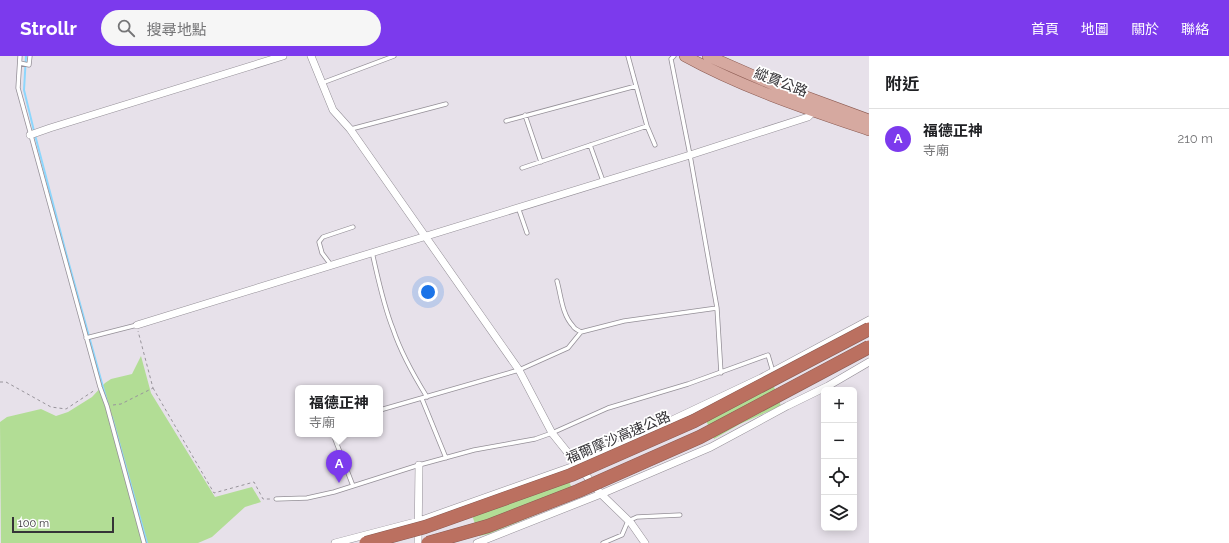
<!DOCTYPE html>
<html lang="zh-TW">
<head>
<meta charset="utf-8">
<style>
  :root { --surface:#fff; --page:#f6f6f6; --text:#202124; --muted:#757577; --line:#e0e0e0; --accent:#7c3aed }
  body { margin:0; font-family:Raleway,"Noto Sans TC",sans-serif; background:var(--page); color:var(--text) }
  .controls { position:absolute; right:12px; bottom:12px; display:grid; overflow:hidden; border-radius:6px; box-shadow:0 2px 10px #0003 }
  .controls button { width:36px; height:36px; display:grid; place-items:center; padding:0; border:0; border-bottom:1px solid var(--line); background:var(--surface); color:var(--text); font:20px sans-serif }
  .scale { position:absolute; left:12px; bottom:10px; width:102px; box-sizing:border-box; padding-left:4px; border:2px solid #353337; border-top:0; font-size:11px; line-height:14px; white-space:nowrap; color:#353337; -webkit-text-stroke:3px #fff; paint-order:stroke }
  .you { position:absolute; left:428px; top:236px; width:14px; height:14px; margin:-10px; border:3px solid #fff; border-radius:50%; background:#1a73e8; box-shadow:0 0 0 6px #1a73e833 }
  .badge { display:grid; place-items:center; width:26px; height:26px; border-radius:50%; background:var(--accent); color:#fff; font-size:13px; font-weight:700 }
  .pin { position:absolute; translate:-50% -33px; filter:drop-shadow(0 1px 2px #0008) }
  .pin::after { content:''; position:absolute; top:21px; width:14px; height:12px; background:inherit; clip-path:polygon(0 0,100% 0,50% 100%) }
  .popup { position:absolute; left:295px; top:329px; width:88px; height:52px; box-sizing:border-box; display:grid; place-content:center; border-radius:6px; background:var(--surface); filter:drop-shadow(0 1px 3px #0005); font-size:13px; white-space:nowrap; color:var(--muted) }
  .popup b { font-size:15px; color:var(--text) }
  .popup::after { content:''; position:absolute; left:50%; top:100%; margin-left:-8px; border:8px solid transparent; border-top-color:var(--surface) }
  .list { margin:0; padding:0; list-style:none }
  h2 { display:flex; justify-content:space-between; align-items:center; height:52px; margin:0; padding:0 16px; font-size:17px }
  h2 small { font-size:13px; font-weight:400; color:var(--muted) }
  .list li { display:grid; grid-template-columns:26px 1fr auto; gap:12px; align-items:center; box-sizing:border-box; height:60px; padding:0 16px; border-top:1px solid var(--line) }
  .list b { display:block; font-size:15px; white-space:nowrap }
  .list p { margin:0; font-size:13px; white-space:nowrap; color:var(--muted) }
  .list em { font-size:13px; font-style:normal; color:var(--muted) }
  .icon { flex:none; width:22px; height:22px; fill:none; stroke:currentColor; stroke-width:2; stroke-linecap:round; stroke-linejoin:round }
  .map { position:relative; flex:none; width:869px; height:487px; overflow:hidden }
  header { display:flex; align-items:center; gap:24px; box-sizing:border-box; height:56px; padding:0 20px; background:var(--accent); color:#fff }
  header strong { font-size:19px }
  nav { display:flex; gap:22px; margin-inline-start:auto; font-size:14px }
  .search { width:280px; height:36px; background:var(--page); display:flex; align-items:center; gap:10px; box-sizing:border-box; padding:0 14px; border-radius:22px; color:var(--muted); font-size:15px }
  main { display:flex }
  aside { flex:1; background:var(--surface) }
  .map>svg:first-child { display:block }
</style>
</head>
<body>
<header>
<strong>Strollr</strong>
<div class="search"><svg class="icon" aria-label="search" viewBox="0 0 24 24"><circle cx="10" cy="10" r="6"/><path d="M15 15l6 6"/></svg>搜尋地點</div>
<nav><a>首頁</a><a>地圖</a><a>關於</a><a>聯絡</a></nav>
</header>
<main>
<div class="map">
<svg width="869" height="487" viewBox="0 0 869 487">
  <rect width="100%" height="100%" fill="#e7e1ea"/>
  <path fill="#b2dd95" d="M 141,300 L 151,337 L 215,441 L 252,431 L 261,446 L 245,451 L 212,481 L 198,487 L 1,487 L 0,366 L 7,361 L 41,353 L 56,360 L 68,356 L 92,341 L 105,327 L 111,323 L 132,318 Z
    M 770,320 L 781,350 L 740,368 L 714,383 L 702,355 Z
    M 565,416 L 576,442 L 489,478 L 479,480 L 469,450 Z"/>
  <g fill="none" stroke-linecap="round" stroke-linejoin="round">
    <path stroke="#8dd7fd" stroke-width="2" d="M 26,0 L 24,34 L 34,75
      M 35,79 L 66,197 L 108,349
      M 112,361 L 147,487"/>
    <g stroke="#948f97" stroke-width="5">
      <path id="lane" d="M 20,0 L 18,32 L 100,331 L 107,350 L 144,487
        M 628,0 L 647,70 L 655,89
        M 674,0 L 671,3 L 690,99 L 717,252 L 721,317
        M 20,7 L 29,9 L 30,0
        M 322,27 L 394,0
        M 525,59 L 541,106
        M 506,65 L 636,30
        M 351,73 L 446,48
        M 590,89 L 603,125
        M 522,112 L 647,70
        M 518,151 L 527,177
        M 372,196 C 378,222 383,248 393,273 C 401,297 414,320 427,341
        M 331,209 L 322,197 L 319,186 L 323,181 L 353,171
        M 557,225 C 561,239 562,259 573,270 C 574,273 578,274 581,276
        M 86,282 L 137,269
        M 422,343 L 446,402
        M 380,354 L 519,314 L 568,292 L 581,276 L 624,265 L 717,252
        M 333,378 L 353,430
        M 276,443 L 307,442 L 334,436 L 419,409 L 474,394 L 535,383 L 552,377 L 608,352 L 688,328 L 768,299 L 773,316
        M 603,487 L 622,479 L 628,465 L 637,461 L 680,459"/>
    </g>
    <g stroke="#948f97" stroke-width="8">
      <path id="street" d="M 311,0 L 333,54 L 350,73 L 519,314 L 552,377 L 601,438 L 631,467 L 645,487
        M 30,79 L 50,72 L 283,0
        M 137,269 L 690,99 L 808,61 L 814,55
        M 335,487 L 419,465 L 577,409 L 761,322 L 869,264
        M 418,487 L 419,409
        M 477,487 L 601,438 L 711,391 L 787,350 L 828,330 L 869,306"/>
    </g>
    <g stroke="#8c5b52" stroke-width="12">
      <path id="primary" d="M 685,0 C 743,32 807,53 869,74
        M 708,0 L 779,31 L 869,64"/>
    </g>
    <path stroke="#98949b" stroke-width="1" stroke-dasharray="3 3" stroke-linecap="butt" d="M 0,326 L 6,326 L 51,351 L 66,353 L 95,334
      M 153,332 L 214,437 L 254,426 L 263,443 L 270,443
      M 113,349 L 121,348 L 153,332 L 138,275"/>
    <use href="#lane" stroke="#fff" stroke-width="3.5"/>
    <use href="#street" stroke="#fff" stroke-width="7"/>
    <use href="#primary" stroke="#d6a9a0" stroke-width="11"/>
    <g stroke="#8c5b52" stroke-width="14" stroke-linecap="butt">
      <path id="highway-bridge" d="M 366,487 L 425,471 L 571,419 L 694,365 L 869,273
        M 428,487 L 488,470 L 578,435 L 700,381 L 869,291"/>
    </g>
    <use href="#highway-bridge" stroke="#bb7060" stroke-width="13"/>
  </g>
  <g text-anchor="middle" stroke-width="3.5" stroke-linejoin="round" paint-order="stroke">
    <g font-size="14" fill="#353337" stroke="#fff">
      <text transform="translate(781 26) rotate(21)" y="5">縱貫公路</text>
      <text transform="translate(618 381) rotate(-23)" y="5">福爾摩沙高速公路</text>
    </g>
  </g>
</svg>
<div class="controls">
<button>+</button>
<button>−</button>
<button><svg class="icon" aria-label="locate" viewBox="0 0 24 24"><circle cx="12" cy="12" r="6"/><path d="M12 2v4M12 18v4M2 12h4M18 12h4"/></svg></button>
<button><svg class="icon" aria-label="layers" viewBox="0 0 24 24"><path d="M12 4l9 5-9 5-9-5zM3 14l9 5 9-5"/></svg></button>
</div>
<div class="scale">100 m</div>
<div class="you"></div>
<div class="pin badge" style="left:339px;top:427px">A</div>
<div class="popup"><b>福德正神</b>寺廟</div>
</div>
<aside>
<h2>附近<small></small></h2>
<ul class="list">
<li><span class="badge">A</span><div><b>福德正神</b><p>寺廟</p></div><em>210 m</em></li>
</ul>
</aside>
</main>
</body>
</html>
